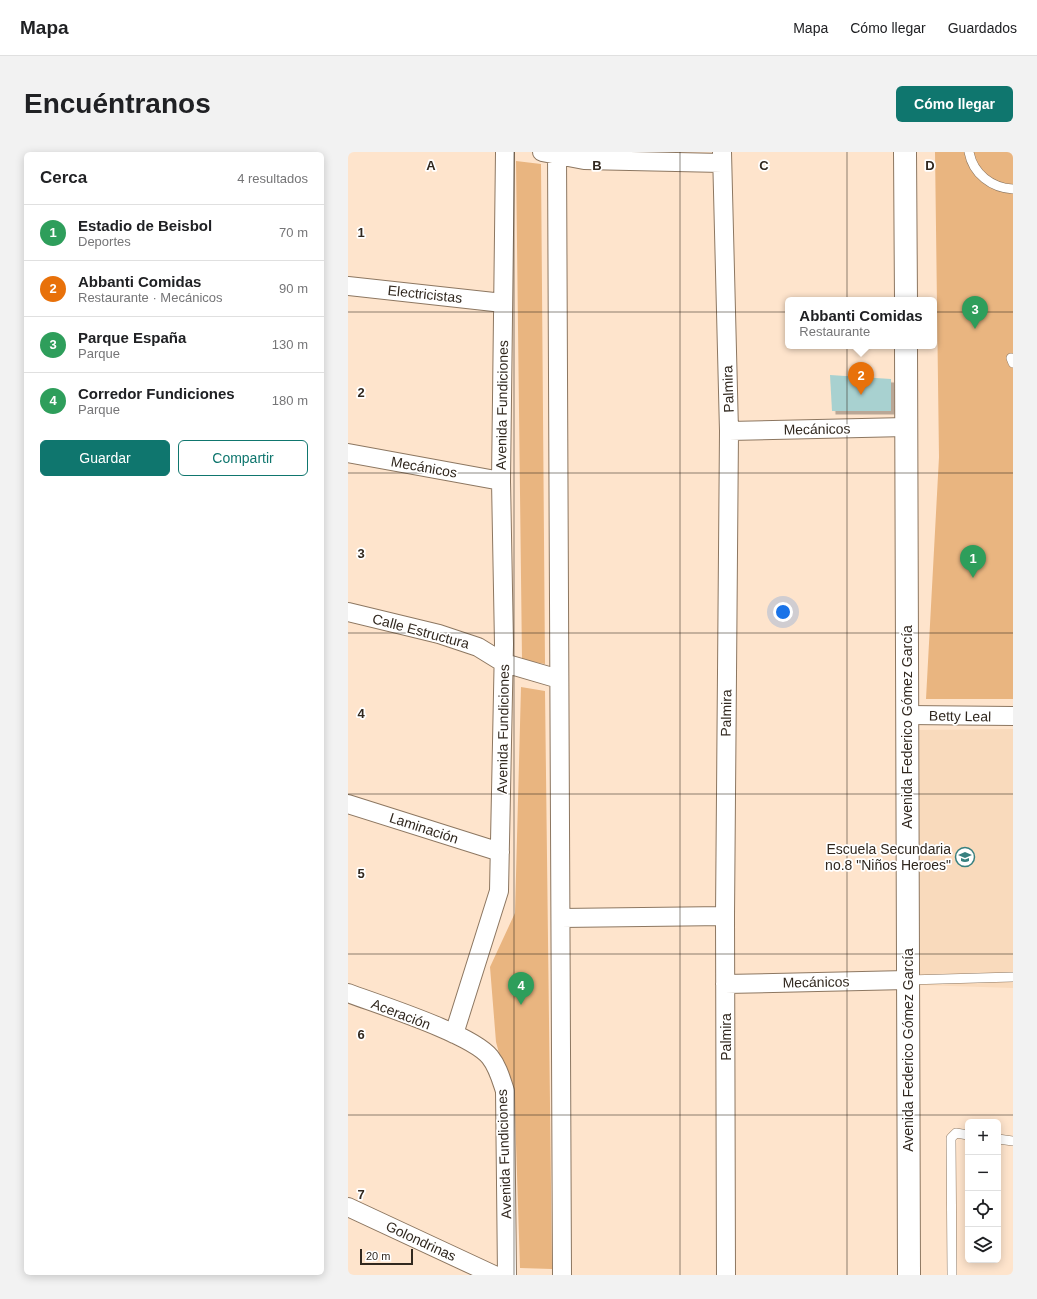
<!DOCTYPE html>
<html lang="es">
<head>
<meta charset="utf-8">
<style>
  :root { --surface:#fff; --page:#f2f2f2; --text:#202124; --muted:#757577; --line:#e0e0e0; --accent:#0f766e }
  body { margin:0; font-family:Helvetica,sans-serif; background:var(--page); color:var(--text) }
  .controls { position:absolute; right:12px; bottom:12px; display:grid; overflow:hidden; border-radius:6px; box-shadow:0 2px 10px #0003 }
  .controls button { width:36px; height:36px; display:grid; place-items:center; padding:0; border:0; border-bottom:1px solid var(--line); background:var(--surface); color:var(--text); font:20px sans-serif }
  .scale { position:absolute; left:12px; bottom:10px; width:53px; box-sizing:border-box; padding-left:4px; border:2px solid #31281f; border-top:0; font-size:11px; line-height:14px; white-space:nowrap; color:#31281f; -webkit-text-stroke:3px #fff; paint-order:stroke }
  .you { position:absolute; left:435px; top:460px; width:14px; height:14px; margin:-10px; border:3px solid #fff; border-radius:50%; background:#1a73e8; box-shadow:0 0 0 6px #1a73e833 }
  .badge { display:grid; place-items:center; width:26px; height:26px; border-radius:50%; background:var(--accent); color:#fff; font-size:13px; font-weight:700 }
  .pin { position:absolute; translate:-50% -33px; filter:drop-shadow(0 1px 2px #0008) }
  .pin::after { content:''; position:absolute; top:21px; width:14px; height:12px; background:inherit; clip-path:polygon(0 0,100% 0,50% 100%) }
  .popup { position:absolute; left:437px; top:145px; width:152px; height:52px; box-sizing:border-box; display:grid; place-content:center; border-radius:6px; background:var(--surface); filter:drop-shadow(0 1px 3px #0005); font-size:13px; white-space:nowrap; color:var(--muted) }
  .popup b { font-size:15px; color:var(--text) }
  .popup::after { content:''; position:absolute; left:50%; top:100%; margin-left:-8px; border:8px solid transparent; border-top-color:var(--surface) }
  .list { margin:0; padding:0; list-style:none }
  h2 { display:flex; justify-content:space-between; align-items:center; height:52px; margin:0; padding:0 16px; font-size:17px }
  h2 small { font-size:13px; font-weight:400; color:var(--muted) }
  .list li { display:grid; grid-template-columns:26px 1fr auto; gap:12px; align-items:center; box-sizing:border-box; height:56px; padding:0 16px; border-top:1px solid var(--line) }
  .list b { display:block; font-size:15px; white-space:nowrap }
  .list p { margin:0; font-size:13px; white-space:nowrap; color:var(--muted) }
  .list em { font-size:13px; font-style:normal; color:var(--muted) }
  .actions { display:flex; gap:8px; padding:12px 16px }
  .actions a { flex:1; padding:9px 0; border:1px solid var(--accent); border-radius:6px; text-align:center; font-size:14px; color:var(--accent) }
  .actions .main { background:var(--accent); color:#fff }
  .icon { flex:none; width:22px; height:22px; fill:none; stroke:currentColor; stroke-width:2; stroke-linecap:round; stroke-linejoin:round }
  .map { position:relative; flex:none; width:665px; height:1123px; overflow:hidden; border-radius:6px }
  header { display:flex; align-items:center; gap:24px; box-sizing:border-box; height:56px; padding:0 20px; background:var(--surface); border-bottom:1px solid var(--line) }
  header strong { font-size:19px }
  nav { display:flex; gap:22px; margin-inline-start:auto; font-size:14px }
  .intro { display:flex; align-items:center; justify-content:space-between; box-sizing:border-box; height:96px; padding:0 24px }
  h1 { margin:0; font-size:28px }
  .button { padding:10px 18px; border-radius:6px; background:var(--accent); color:#fff; font-size:14px; font-weight:700 }
  main { display:flex; gap:24px; padding:0 24px }
  aside { flex:1; background:var(--surface); border-radius:6px; box-shadow:0 2px 10px #0003 }
  .map>svg:first-child { display:block }
</style>
</head>
<body>
<header>
<strong>Mapa</strong>
<nav><a>Mapa</a><a>Cómo llegar</a><a>Guardados</a></nav>
</header>
<div class="intro"><h1>Encuéntranos</h1><a class="button">Cómo llegar</a></div>
<main>
<aside>
<h2>Cerca<small>4 resultados</small></h2>
<ul class="list">
<li><span class="badge" style="background:#2e9e5b">1</span><div><b>Estadio de Beisbol</b><p>Deportes</p></div><em>70 m</em></li>
<li><span class="badge" style="background:#e8710a">2</span><div><b>Abbanti Comidas</b><p>Restaurante · Mecánicos</p></div><em>90 m</em></li>
<li><span class="badge" style="background:#2e9e5b">3</span><div><b>Parque España</b><p>Parque</p></div><em>130 m</em></li>
<li><span class="badge" style="background:#2e9e5b">4</span><div><b>Corredor Fundiciones</b><p>Parque</p></div><em>180 m</em></li>
</ul>
<div class="actions"><a class="main">Guardar</a><a>Compartir</a></div>
</aside>
<div class="map">
<svg width="665" height="1123" viewBox="0 0 665 1123">
  <defs>
    <filter id="shadow"><feDropShadow dx="3.5" dy="3.5" stdDeviation="0" flood-color="#0004"/></filter>
  </defs>
  <rect width="100%" height="100%" fill="#fee4cc"/>
  <path fill="#f9dabc" d="M 665,577 L 665,836 L 572,833 L 568,578 Z"/>
  <path fill="#e9b580" d="M 587,0 L 665,0 L 665,547 L 578,547 L 591,305 Z
    M 168,9 L 193,12 L 197,512 L 174,508 Z
    M 173,535 L 197,539 L 204,1117 L 172,1116 L 167,960 L 148,890 L 142,815 L 167,761 Z"/>
  <path fill="#a8d1d0" filter="url(#shadow)" d="M 482,223 L 543,227 L 543,259 L 484,259 Z"/>
  <g fill="none" stroke-linecap="round" stroke-linejoin="round">
    <g stroke="#8d7761" stroke-width="10">
      <path id="service" d="M 621,0 C 625,22 644,36 665,37
        M 663,206 L 665,211
        M 560,828 L 665,825
        M 650,987 L 665,989
        M 604,1123 L 603,986 L 608,981 L 620,983"/>
    </g>
    <g stroke="#8d7761" stroke-width="20">
      <path id="minor" d="M 194,0 L 236,8 L 374,11
        M 209,0 L 214,1123
        M 374,0 L 381,279 L 377,764 L 378,1123
        M 0,134 L 155,151
        M 381,279 L 558,275
        M 0,301 L 153,329
        M 0,460 L 91,482 L 130,495 L 156,511 L 211,527
        M 559,563 L 665,564
        M 0,652 L 152,700
        M 213,766 L 377,764
        M 377,832 L 559,828
        M 0,841 C 32,853 124,882 142,905 C 150,915 153,927 157,939 L 159,1123
        M 106,882 L 151,739 L 156,492 L 153,329 L 157,0
        M 0,1055 L 146,1123"/>
    </g>
    <g stroke="#8d7761" stroke-width="24">
      <path id="tertiary" d="M 557,0 L 558,148
        M 558,194 L 561,1123"/>
    </g>
    <use href="#service" stroke="#fff" stroke-width="9"/>
    <use href="#minor" stroke="#fff" stroke-width="18"/>
    <use href="#tertiary" stroke="#fff" stroke-width="22"/>
  </g>
  <path fill="none" stroke="#31281f" stroke-width="1" stroke-opacity="0.55" d="M 166,0 L 166,1123M 332,0 L 332,1123M 499,0 L 499,1123M 0,160 L 665,160M 0,321 L 665,321M 0,481 L 665,481M 0,642 L 665,642M 0,802 L 665,802M 0,963 L 665,963"/>
  <defs>
    <g id="school-ring" transform="scale(1)"><circle r="9.5" fill="#fff" stroke="#388180" stroke-width="1.5"/><path d="M0-5L7-2L0 1L-7-2ZM-4 1L0 2.5L4 1V4Q0 6-4 4Z" fill="#388180"/></g>
  </defs>
  <g fill-rule="evenodd">
    <use href="#school-ring" x="617" y="705"/>
  </g>
  <g text-anchor="middle" stroke-width="3.5" stroke-linejoin="round" paint-order="stroke">
    <g font-size="14" fill="#31281f" stroke="#fff">
      <text transform="translate(77 142) rotate(6)" y="5">Electricistas</text>
      <text transform="translate(380 237) rotate(-92)" y="5">Palmira</text>
      <text transform="translate(154 253) rotate(-89)" y="5">Avenida Fundiciones</text>
      <text transform="translate(469 277) rotate(-1)" y="5">Mecánicos</text>
      <text transform="translate(76 315) rotate(10)" y="5">Mecánicos</text>
      <text transform="translate(73 479) rotate(15)" y="5">Calle Estructura</text>
      <text transform="translate(378 561) rotate(-89)" y="5">Palmira</text>
      <text transform="translate(612 564) rotate(1)" y="5">Betty Leal</text>
      <text transform="translate(559 575) rotate(-90)" y="5">Avenida Federico Gómez García</text>
      <text transform="translate(155 577) rotate(-89)" y="5">Avenida Fundiciones</text>
      <text transform="translate(76 676) rotate(18)" y="5">Laminación</text>
      <text transform="translate(468 830) rotate(-1)" y="5">Mecánicos</text>
      <text transform="translate(53 862) rotate(21)" y="5">Aceración</text>
      <text transform="translate(378 885) rotate(-90)" y="5">Palmira</text>
      <text transform="translate(560 898) rotate(-90)" y="5">Avenida Federico Gómez García</text>
      <text transform="translate(156 1002) rotate(-92)" y="5">Avenida Fundiciones</text>
      <text transform="translate(73 1089) rotate(25)" y="5">Golondrinas</text>
    </g>
    <g font-size="14" fill="#31281f" stroke="#fff" text-anchor="end">
      <text x="603" y="702">Escuela Secundaria<tspan x="603" dy="16">no.8 "Niños Heroes"</tspan></text>
    </g>
  </g>
  <g font-size="13" text-anchor="middle" font-weight="bold" fill="#31281f" stroke="#fff" stroke-width="3.5" stroke-linejoin="round" paint-order="stroke">
    <text x="83" y="18">A</text>
    <text x="249" y="18">B</text>
    <text x="416" y="18">C</text>
    <text x="582" y="18">D</text>
    <text x="13" y="85">1</text>
    <text x="13" y="245">2</text>
    <text x="13" y="406">3</text>
    <text x="13" y="566">4</text>
    <text x="13" y="726">5</text>
    <text x="13" y="887">6</text>
    <text x="13" y="1047">7</text>
  </g>
</svg>
<div class="controls">
<button>+</button>
<button>−</button>
<button><svg class="icon" aria-label="locate" viewBox="0 0 24 24"><circle cx="12" cy="12" r="6"/><path d="M12 2v4M12 18v4M2 12h4M18 12h4"/></svg></button>
<button><svg class="icon" aria-label="layers" viewBox="0 0 24 24"><path d="M12 4l9 5-9 5-9-5zM3 14l9 5 9-5"/></svg></button>
</div>
<div class="scale">20 m</div>
<div class="you"></div>
<div class="pin badge" style="left:625px;top:426px;background:#2e9e5b">1</div>
<div class="pin badge" style="left:513px;top:243px;background:#e8710a">2</div>
<div class="popup"><b>Abbanti Comidas</b>Restaurante</div>
<div class="pin badge" style="left:627px;top:177px;background:#2e9e5b">3</div>
<div class="pin badge" style="left:173px;top:853px;background:#2e9e5b">4</div>
</div>
</main>
</body>
</html>
